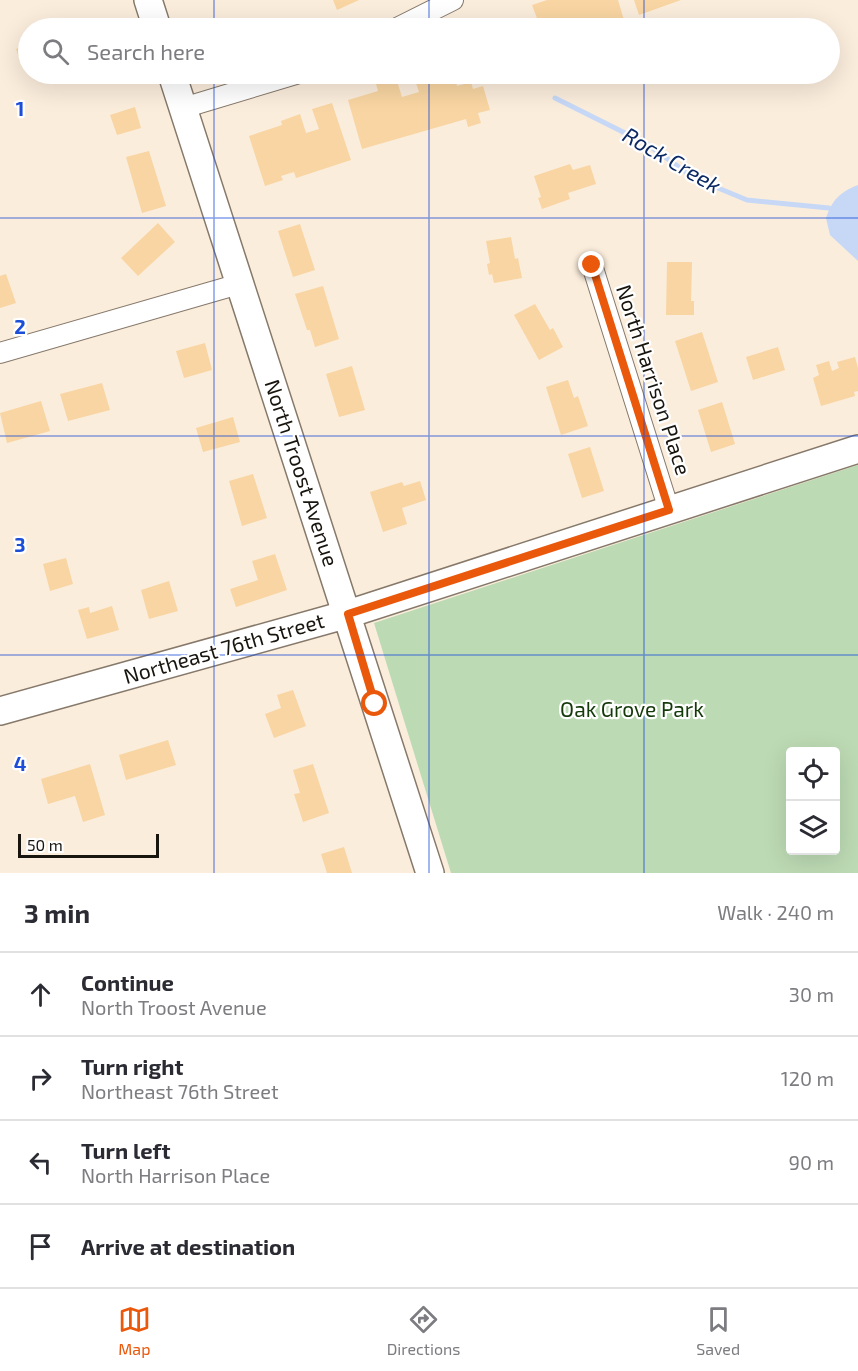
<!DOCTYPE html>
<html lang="en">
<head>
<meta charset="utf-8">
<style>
  :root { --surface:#fff; --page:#f7f7f7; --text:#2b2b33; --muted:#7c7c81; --line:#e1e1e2; --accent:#ea580c }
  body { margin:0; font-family:"Exo 2",sans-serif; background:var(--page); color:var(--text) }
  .controls { position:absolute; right:18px; bottom:18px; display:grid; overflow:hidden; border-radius:6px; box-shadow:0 6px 24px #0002 }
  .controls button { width:54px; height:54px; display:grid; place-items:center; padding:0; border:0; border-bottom:2px solid var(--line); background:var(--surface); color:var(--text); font:30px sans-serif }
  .scale { position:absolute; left:18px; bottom:15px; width:141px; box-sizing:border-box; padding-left:6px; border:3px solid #18140e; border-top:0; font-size:16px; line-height:21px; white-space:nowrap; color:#18140e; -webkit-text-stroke:4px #fff; paint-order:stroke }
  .stop { position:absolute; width:18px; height:18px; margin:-14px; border:4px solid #ea580c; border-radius:50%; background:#fff }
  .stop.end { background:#ea580c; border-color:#fff; box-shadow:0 2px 6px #0008 }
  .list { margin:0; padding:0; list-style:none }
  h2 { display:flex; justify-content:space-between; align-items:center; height:78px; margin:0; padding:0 24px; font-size:26px }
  h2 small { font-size:20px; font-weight:400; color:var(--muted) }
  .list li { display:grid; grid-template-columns:39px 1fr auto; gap:18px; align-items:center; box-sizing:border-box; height:84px; padding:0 24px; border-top:2px solid var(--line) }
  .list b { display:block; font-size:22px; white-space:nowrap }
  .list p { margin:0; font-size:20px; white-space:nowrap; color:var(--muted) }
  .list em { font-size:20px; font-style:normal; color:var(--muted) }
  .icon { flex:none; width:33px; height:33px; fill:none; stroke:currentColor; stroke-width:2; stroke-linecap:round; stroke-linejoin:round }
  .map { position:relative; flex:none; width:858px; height:873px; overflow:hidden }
  .search { position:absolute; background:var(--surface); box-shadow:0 6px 24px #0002; left:18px; right:18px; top:18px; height:66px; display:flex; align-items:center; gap:15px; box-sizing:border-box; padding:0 21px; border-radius:33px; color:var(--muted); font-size:22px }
  .sheet { height:414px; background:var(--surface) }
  nav { display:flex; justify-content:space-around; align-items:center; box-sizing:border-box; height:84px; border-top:2px solid var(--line); background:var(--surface); font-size:16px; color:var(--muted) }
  nav a { display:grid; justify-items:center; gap:3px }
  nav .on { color:var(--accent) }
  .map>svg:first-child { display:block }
</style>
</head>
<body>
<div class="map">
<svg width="858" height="873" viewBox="0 0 858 873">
  <rect width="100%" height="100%" fill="#fbeddc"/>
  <path fill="#bcdab4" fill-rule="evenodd" d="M 858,465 L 858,873 L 451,873 L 374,623 ZM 790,752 L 836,752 L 836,850 L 790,850 Z"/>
  <path fill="#c6d8f6" d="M 858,185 L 858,261 L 830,235 L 826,218 C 832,200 840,192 858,185 Z"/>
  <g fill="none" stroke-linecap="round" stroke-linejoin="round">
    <path stroke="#c6d8f6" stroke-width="5" d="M 555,98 L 647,144 L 694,178 L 747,200 L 829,208"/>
  </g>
  <path fill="#f8d5a2" d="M 333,0 L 359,0 L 337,10 Z
    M 547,0 L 618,0 L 624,20 L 609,25 L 610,28 L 498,28 L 524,19 L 526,26 L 538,21 L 532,5 Z
    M 634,0 L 681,0 L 639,15 Z
    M 82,22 L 84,28 L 64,28 Z
    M 28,44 L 28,67 L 23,69 L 16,49 Z
    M 413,74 L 434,74 L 435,79 L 454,74 L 457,86 L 471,82 L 473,89 L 483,86 L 490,110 L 478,113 L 481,123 L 468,127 L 466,119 L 362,149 L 348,100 L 378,91 L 376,84 L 396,78 L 402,97 L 419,92 Z
    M 332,103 L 351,160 L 296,178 L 294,172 L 281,176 L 283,180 L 265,186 L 249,136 L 282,125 L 281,121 L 300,114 L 306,133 L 319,129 L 312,109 Z
    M 135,107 L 141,128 L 117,135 L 110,115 Z
    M 149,151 L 166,206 L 142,213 L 126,157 Z
    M 570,164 L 573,170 L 590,165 L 596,184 L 568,193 L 570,199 L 542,209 L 538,198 L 541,197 L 534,176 Z
    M 158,223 L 175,242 L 138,276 L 121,258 Z
    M 300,224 L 315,270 L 293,277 L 278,231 Z
    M 511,237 L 515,259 L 518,258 L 522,278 L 494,283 L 492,274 L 489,275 L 487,264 L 490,263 L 486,241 Z
    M 667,262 L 692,262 L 691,301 L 694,301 L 694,315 L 666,315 Z
    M 6,274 L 16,303 L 0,308 L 0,276 Z
    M 323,286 L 339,339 L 315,347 L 310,330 L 307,330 L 295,294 Z
    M 535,304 L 550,330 L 553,328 L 563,347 L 539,360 L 514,315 Z
    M 702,332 L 718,382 L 691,391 L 675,341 Z
    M 205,343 L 212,370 L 184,378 L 176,351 Z
    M 778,347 L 785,370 L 753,380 L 746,357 Z
    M 855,357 L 858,368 L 858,391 L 854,392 L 855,396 L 821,406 L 813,378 L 819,375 L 816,365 L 829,361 L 832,371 L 839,368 L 837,362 Z
    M 352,366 L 365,410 L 339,417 L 326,374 Z
    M 568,380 L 574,398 L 578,396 L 588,426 L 561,435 L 546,387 Z
    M 102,383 L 110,410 L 68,421 L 60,394 Z
    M 41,401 L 50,431 L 7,443 L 0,413 Z
    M 722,402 L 735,444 L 711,452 L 698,410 Z
    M 233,417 L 240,442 L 203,452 L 196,428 Z
    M 590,447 L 604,491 L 582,498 L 568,454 Z
    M 253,474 L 267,518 L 242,526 L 229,481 Z
    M 420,481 L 426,500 L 402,508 L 407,524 L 383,532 L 370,492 L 402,482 L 404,486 Z
    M 275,554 L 287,590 L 236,607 L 230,589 L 258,580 L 252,561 Z
    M 66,558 L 73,584 L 50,591 L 43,564 Z
    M 169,581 L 178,611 L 149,619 L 141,590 Z
    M 112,606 L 119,630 L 87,639 L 78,610 L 89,607 L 90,613 Z
    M 293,690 L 306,726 L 274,738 L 265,714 L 281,708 L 277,695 Z
    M 168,740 L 176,765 L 126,780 L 119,755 Z
    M 90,764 L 105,815 L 83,822 L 75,796 L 48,804 L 41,779 Z
    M 313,764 L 329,813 L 303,822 L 294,794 L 300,793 L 293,770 Z
    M 344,847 L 352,873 L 327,873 L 321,854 Z"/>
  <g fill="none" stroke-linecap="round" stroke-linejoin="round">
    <g stroke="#86796a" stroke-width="22">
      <path id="street" d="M 397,28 L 453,0
        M 183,108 L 296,74
        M 592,265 L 669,510
        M 0,353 L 239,284"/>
    </g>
    <g stroke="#86796a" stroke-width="30">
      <path id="secondary" d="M 148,0 L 157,28
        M 172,74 L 430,873
        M 0,711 L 348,614 L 858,449"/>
    </g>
    <use href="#street" stroke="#fff" stroke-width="20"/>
    <use href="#secondary" stroke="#fff" stroke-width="27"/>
  </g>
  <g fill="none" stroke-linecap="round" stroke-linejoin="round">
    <path stroke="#ea580c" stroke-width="8" d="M 375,704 L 348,614 L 669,510 L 592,265"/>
  </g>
  <path fill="none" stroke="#1d4ed8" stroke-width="1.5" stroke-opacity="0.55" d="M 214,0 L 214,28M 429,0 L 429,28M 644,0 L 644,28M 214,74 L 214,873M 429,74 L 429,873M 644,74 L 644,873M 0,218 L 858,218M 0,436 L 858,436M 0,655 L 858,655"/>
  <g text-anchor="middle" stroke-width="4.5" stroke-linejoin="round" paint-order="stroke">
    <g font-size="21" fill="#18140e" stroke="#fff">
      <text transform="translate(653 380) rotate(72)" y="7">North Harrison Place</text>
      <text transform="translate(301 473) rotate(72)" y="7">North Troost Avenue</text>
      <text transform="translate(224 649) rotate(-16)" y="7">Northeast 76th Street</text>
    </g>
    <g font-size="21" fill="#153a0a" stroke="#fff">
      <text x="632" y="717">Oak Grove Park</text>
    </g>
    <g font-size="22" font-style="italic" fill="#0b2962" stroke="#fff">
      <text transform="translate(672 160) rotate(30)" y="8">Rock Creek</text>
    </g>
  </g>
  <g font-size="20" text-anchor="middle" font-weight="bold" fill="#1d4ed8" stroke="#fff" stroke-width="4.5" stroke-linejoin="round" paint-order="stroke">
    <text x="20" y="116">1</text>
    <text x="20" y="334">2</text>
    <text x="20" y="552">3</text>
    <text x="20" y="771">4</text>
  </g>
</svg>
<div class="controls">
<button><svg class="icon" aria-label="locate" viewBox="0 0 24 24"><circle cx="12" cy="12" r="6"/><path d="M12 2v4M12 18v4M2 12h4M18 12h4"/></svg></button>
<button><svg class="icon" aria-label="layers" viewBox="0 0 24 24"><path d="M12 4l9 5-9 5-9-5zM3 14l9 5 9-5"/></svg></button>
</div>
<div class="scale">50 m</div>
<div class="stop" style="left:375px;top:704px"></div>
<div class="stop end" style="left:592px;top:265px"></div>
<div class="search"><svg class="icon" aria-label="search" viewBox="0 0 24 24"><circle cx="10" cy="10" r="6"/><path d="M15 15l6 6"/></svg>Search here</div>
</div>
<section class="sheet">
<h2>3 min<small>Walk · 240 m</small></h2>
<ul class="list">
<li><svg class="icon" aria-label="ahead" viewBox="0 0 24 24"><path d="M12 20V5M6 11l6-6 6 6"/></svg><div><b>Continue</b><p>North Troost Avenue</p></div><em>30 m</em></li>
<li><svg class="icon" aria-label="right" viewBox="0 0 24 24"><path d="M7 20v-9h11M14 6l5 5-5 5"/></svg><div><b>Turn right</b><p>Northeast 76th Street</p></div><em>120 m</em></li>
<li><svg class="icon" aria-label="left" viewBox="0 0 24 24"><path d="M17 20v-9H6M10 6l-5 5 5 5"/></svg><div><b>Turn left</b><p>North Harrison Place</p></div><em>90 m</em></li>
<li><svg class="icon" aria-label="arrive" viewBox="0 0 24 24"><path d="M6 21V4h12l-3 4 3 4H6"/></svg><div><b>Arrive at destination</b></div></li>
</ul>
</section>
<nav>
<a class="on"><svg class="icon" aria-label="map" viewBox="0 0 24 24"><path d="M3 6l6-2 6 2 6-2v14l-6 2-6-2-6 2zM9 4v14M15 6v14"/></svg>Map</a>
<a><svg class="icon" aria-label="directions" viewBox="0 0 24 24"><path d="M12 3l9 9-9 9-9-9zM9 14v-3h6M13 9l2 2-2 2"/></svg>Directions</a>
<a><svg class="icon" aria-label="saved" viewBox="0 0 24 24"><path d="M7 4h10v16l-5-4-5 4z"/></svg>Saved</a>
</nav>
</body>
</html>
